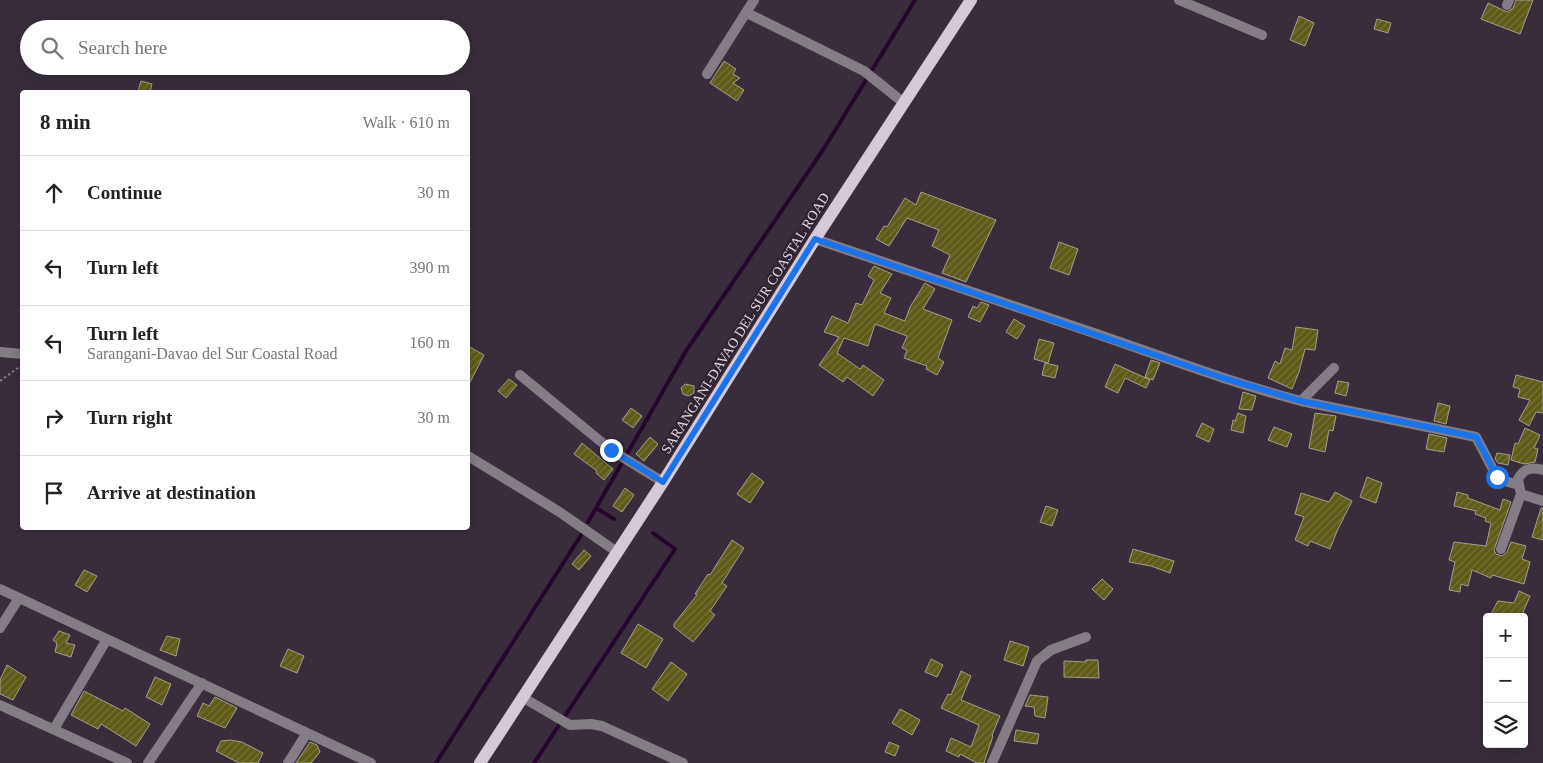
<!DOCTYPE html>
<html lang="en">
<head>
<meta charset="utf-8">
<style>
  :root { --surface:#fff; --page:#f6f6f6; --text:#222; --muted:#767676; --line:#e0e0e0 }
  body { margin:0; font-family:Georgia,serif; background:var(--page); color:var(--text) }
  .controls { position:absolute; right:15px; bottom:15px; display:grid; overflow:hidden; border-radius:5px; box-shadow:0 2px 12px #0003 }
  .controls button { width:45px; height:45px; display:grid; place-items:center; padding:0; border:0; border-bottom:1px solid var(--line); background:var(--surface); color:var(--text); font:25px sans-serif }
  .stop { position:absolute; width:15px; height:15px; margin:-11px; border:4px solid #1a73e8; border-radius:50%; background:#fff }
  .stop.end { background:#1a73e8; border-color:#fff; box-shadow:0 1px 5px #0008 }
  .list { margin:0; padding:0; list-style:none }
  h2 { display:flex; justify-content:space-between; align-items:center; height:65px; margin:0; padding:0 20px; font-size:21px }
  h2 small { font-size:16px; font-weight:400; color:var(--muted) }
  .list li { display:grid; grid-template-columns:32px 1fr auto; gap:15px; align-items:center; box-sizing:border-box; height:75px; padding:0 20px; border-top:1px solid var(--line) }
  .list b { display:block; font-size:19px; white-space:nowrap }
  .list p { margin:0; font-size:16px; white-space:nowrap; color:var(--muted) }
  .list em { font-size:16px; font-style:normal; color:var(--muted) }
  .icon { flex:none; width:28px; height:28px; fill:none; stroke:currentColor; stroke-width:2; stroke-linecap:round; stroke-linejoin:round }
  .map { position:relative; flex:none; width:1543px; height:763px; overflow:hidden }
  .search { position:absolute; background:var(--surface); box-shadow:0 2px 12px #0003; left:20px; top:20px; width:450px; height:55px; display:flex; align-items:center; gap:12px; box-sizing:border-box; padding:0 18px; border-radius:28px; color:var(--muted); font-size:19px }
  .panel { position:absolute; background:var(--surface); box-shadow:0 2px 12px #0003; left:20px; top:90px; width:450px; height:440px; border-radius:5px }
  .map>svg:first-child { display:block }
</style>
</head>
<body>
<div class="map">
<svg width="1543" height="763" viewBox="0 0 1543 763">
  <defs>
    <pattern id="building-hatch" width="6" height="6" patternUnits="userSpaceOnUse" patternTransform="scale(1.25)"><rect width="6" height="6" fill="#5f5a18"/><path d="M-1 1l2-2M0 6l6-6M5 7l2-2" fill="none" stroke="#767139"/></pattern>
  </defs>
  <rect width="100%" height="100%" fill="#392d3b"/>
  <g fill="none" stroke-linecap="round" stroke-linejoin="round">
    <path stroke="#28052e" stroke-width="4" d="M 596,508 L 614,519
      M 588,522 L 686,351 L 823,150 L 915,0
      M 436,763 L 583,532
      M 534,763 L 675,549 L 653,533"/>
  </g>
  <path fill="url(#building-hatch)" stroke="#a2a18c" d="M 1516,0 L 1533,0 L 1520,34 L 1481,19 L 1488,3 L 1507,12 L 1513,8 Z
    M 1299,16 L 1314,23 L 1305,46 L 1290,40 Z
    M 1377,19 L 1391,23 L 1388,33 L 1374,29 Z
    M 724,61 L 736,69 L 733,74 L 740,78 L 733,83 L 744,90 L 737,101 L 710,83 Z
    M 141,81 L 152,84 L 150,92 L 138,91 Z
    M 921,192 L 996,220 L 966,282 L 942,273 L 950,255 L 932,246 L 939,230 L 907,218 L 889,246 L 876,239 L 884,226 L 887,227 L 905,198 L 916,205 Z
    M 1059,242 L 1078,249 L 1069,275 L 1050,268 Z
    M 874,266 L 892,274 L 880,293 L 891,298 L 884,313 L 905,321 L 910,307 L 925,283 L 935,289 L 923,309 L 952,320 L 938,358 L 944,362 L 937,375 L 926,369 L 927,366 L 904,358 L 907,350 L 902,348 L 907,336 L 875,324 L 868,346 L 844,338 L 837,353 L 860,369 L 863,365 L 884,380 L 873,396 L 847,377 L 843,382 L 819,365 L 839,337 L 824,332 L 832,316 L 848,323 L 856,303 L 862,305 L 874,280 L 868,276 Z
    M 981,302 L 989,305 L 980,322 L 968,317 L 973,306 L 977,308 Z
    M 1014,319 L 1025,326 L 1017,339 L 1006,332 Z
    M 1296,327 L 1318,330 L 1315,350 L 1305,349 L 1299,372 L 1292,389 L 1268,378 L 1275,361 L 1280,364 L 1285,348 L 1292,350 Z
    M 1039,339 L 1054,343 L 1048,363 L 1034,359 Z
    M 468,346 L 484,355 L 468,386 Z
    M 1151,360 L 1160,363 L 1153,380 L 1145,377 Z
    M 1045,363 L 1058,366 L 1055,378 L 1042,375 Z
    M 1115,364 L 1150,380 L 1146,388 L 1125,378 L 1118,393 L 1105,387 Z
    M 1516,375 L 1543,382 L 1543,413 L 1536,412 L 1529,426 L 1519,420 L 1530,400 L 1518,397 L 1520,389 L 1513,387 Z
    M 509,379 L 517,385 L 506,398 L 498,391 Z
    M 1338,381 L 1349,383 L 1346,396 L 1335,393 Z
    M 685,384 L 694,386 L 694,393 L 688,396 L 683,394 L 681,388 Z
    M 1243,392 L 1256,396 L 1252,410 L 1239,409 Z
    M 1438,403 L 1450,406 L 1446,424 L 1434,421 Z
    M 631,408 L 642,416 L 633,428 L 622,420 Z
    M 1238,413 L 1246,416 L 1243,433 L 1231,430 L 1233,420 L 1235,421 Z
    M 1315,413 L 1336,416 L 1333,431 L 1329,430 L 1325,452 L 1309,448 Z
    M 1202,423 L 1214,429 L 1209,442 L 1196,436 Z
    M 1274,427 L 1292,434 L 1287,447 L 1268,440 Z
    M 1525,428 L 1540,435 L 1534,448 L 1538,449 L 1535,462 L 1524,464 L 1511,460 L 1515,443 L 1518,444 Z
    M 1429,434 L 1447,438 L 1444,452 L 1426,449 Z
    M 650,437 L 658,444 L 644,461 L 636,454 Z
    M 582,443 L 613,469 L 604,480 L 596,473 L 597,471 L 574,454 Z
    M 1497,453 L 1510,455 L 1508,465 L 1498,463 L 1495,459 Z
    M 752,473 L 764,482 L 750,503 L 737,494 Z
    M 1367,477 L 1382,483 L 1376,503 L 1360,497 Z
    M 625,488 L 634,495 L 622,512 L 613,506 Z
    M 1335,492 L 1352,501 L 1337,531 L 1330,549 L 1310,541 L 1308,546 L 1295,540 L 1304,517 L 1295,514 L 1301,493 L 1329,502 Z
    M 1457,492 L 1468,495 L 1468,498 L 1500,510 L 1503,499 L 1511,502 L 1494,550 L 1496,554 L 1502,556 L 1507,552 L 1511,542 L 1526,546 L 1522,559 L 1530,562 L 1524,584 L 1492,575 L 1491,578 L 1472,570 L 1468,586 L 1461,584 L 1460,592 L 1449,590 L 1455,562 L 1449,560 L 1454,542 L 1486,546 L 1491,523 L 1485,521 L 1486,518 L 1475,514 L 1476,511 L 1454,506 Z
    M 1046,506 L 1058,510 L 1052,526 L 1040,522 Z
    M 1541,508 L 1543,508 L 1543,540 L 1532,537 Z
    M 732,540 L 744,548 L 722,583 L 727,586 L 710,611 L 715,615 L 693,642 L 674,627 L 674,624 L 697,595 L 695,594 L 708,574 L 710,575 Z
    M 1133,549 L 1174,561 L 1170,573 L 1151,566 L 1129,562 Z
    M 584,550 L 591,556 L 579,570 L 572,564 Z
    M 84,570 L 97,576 L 87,592 L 75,585 Z
    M 1102,579 L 1113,589 L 1104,600 L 1092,589 Z
    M 1519,591 L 1530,596 L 1521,617 L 1496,617 L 1491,614 L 1498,601 L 1514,603 Z
    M 638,624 L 663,639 L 646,668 L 621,653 Z
    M 59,631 L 70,635 L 66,643 L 75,645 L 71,657 L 55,652 L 57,643 L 53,640 Z
    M 167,636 L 180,639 L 176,656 L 160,650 Z
    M 1010,641 L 1029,647 L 1023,666 L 1004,660 Z
    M 288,649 L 304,656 L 297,673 L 280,666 Z
    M 931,659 L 943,665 L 937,677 L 925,672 Z
    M 1086,660 L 1098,660 L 1099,678 L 1064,677 L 1064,661 L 1086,662 Z
    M 671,662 L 687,674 L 668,701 L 652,689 Z
    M 7,665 L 26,677 L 13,700 L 0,694 L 0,680 Z
    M 961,671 L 971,676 L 961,700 L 1000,716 L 992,735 L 993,736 L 984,763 L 977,763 L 960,754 L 959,757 L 946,751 L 951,738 L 971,747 L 979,725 L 941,708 L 948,694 L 951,695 Z
    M 155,677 L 171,684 L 162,705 L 146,697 Z
    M 84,691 L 123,711 L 125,708 L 150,724 L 136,746 L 101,724 L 98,729 L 71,715 Z
    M 1030,695 L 1048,697 L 1045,718 L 1035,716 L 1034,707 L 1025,706 Z
    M 215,697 L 237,708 L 225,728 L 197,716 L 203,703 L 209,706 Z
    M 900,709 L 920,720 L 912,735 L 892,723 Z
    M 1016,730 L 1039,734 L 1037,744 L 1014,741 Z
    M 230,740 L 242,742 L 263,753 L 258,763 L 239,763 L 216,751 L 221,741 Z
    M 310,742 L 317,745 L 320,752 L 311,763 L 296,763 Z
    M 889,742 L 899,746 L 895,756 L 885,752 Z"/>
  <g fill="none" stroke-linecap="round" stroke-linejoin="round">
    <path stroke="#867c88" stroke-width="2" stroke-dasharray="2.5 2.5" stroke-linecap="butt" d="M 0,381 L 22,365"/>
    <path stroke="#847d85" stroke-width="10" d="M 1179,0 L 1262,35
      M 1507,5 L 1509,0
      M 747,13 L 864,71 L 904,103
      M 707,74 L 754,0
      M 815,239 C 906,270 997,300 1088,331 C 1159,355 1228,382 1301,401 L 1476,437 L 1497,477 L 1501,480 L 1519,485
      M 0,352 L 22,354
      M 520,375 L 611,450 L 663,482
      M 1301,401 L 1334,368
      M 468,456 L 558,511 L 617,552
      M 1520,490 L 1518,479 C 1524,468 1531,467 1543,470
      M 1501,549 L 1521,494 L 1543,501
      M 0,589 L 371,763
      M 0,628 L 19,598
      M 522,697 L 570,725 L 591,724 L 602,726 L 683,763
      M 0,705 L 127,763
      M 54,729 L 107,639
      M 148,763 L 202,683
      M 288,763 L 307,733
      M 992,763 L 1037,661 L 1051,650 L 1086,637"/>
    <path stroke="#d5c8d7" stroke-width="12" d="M 480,763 L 663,482 L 815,239 L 971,0"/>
  </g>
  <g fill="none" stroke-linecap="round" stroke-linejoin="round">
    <path stroke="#1a73e8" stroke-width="6" d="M 611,450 L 663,482 L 815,239 L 1223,378 L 1301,401 L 1476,437 L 1497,477"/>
  </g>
  <g text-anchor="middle" stroke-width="4.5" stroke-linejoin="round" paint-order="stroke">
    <g font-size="14" fill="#e2dae3" stroke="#2f2331">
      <text transform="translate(745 323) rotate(-58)" y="5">SARANGANI-DAVAO DEL SUR COASTAL ROAD</text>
    </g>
  </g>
</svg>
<div class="controls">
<button>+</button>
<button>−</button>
<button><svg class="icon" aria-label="layers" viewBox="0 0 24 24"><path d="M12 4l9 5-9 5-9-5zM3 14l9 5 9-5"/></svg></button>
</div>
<div class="stop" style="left:1497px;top:477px"></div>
<div class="stop end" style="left:611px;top:450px"></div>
<div class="search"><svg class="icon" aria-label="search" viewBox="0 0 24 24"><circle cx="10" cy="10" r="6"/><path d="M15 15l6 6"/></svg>Search here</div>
<section class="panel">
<h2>8 min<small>Walk · 610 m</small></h2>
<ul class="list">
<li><svg class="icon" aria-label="ahead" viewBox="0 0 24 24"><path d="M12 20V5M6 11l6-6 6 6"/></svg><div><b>Continue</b></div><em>30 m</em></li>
<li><svg class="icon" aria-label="left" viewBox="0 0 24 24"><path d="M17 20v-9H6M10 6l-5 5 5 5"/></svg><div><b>Turn left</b></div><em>390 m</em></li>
<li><svg class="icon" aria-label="left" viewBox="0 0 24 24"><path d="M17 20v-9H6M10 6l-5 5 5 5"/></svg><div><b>Turn left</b><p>Sarangani-Davao del Sur Coastal Road</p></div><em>160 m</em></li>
<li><svg class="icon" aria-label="right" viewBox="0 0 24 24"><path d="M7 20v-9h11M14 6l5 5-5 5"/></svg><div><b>Turn right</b></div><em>30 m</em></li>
<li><svg class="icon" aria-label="arrive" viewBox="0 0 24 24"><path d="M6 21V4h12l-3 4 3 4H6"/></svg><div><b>Arrive at destination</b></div></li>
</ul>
</section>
</div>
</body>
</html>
